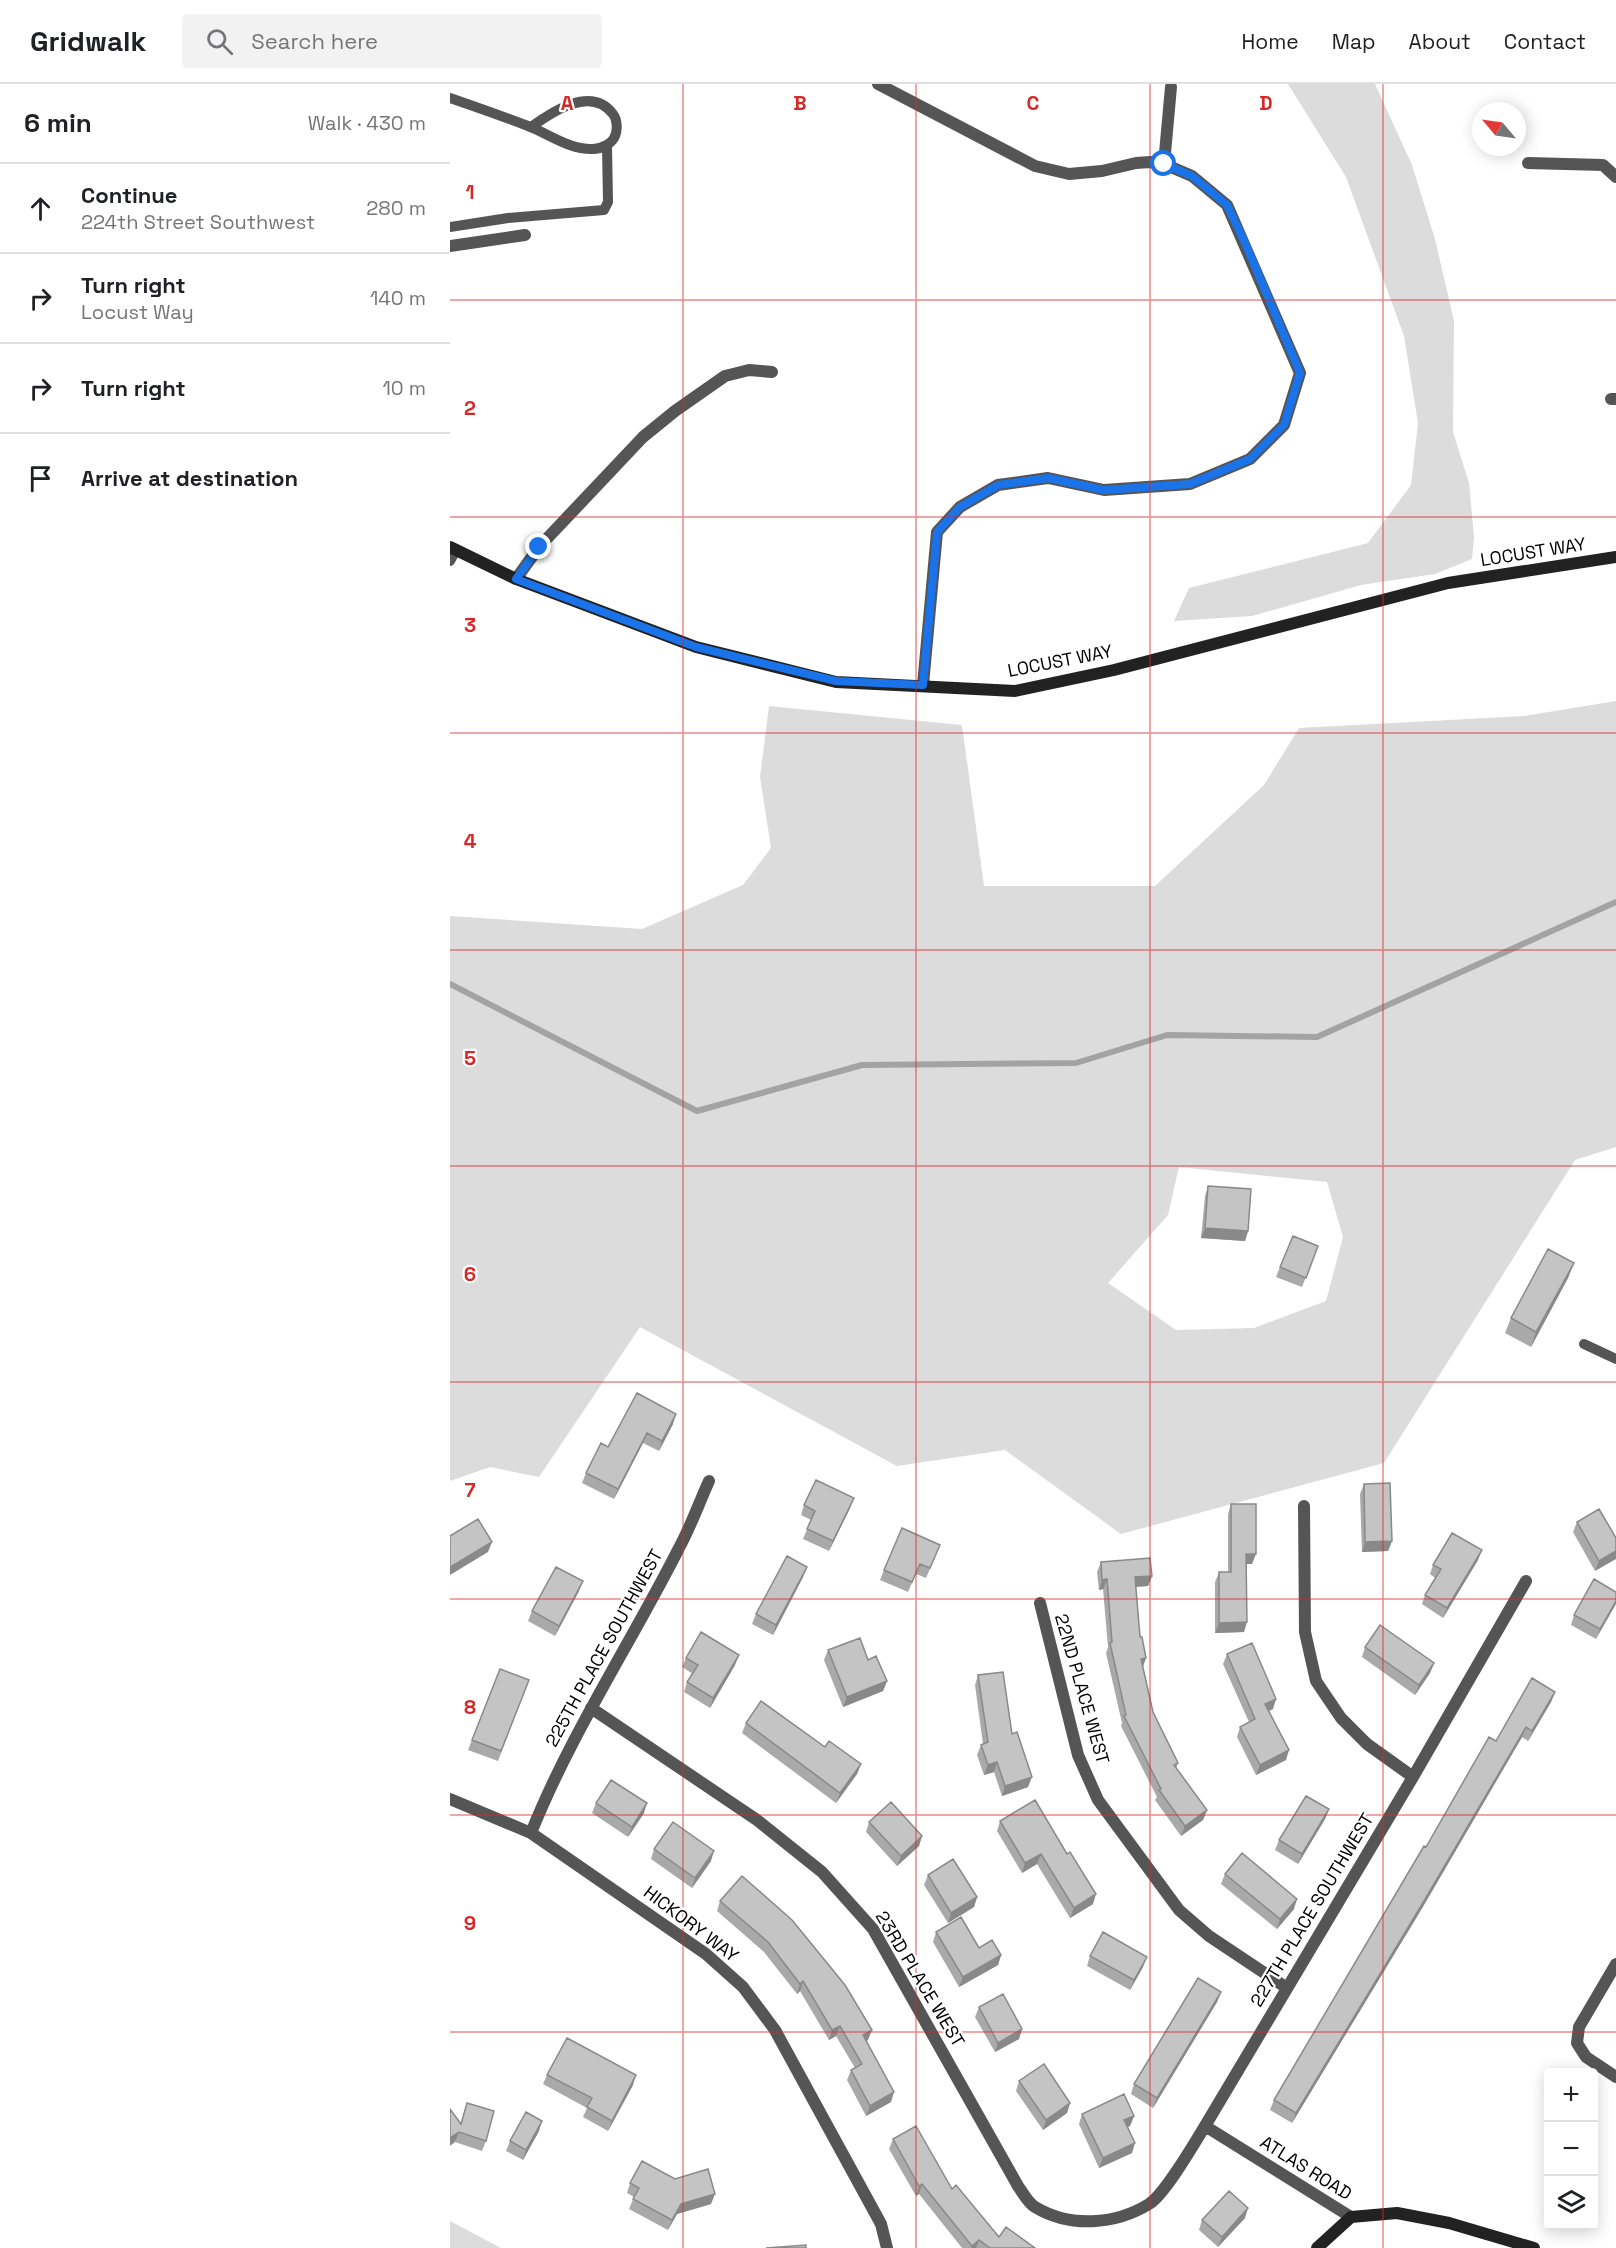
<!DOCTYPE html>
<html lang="en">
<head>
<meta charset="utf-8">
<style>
  :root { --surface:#fff; --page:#f2f2f2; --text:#202124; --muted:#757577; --line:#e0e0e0 }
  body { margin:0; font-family:"Space Grotesk",sans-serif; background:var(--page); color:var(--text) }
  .controls { position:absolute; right:18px; bottom:18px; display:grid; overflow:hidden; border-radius:6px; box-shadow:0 3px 15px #0003 }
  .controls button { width:54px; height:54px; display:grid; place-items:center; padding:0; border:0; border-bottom:2px solid var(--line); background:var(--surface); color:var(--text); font:30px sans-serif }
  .compass { position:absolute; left:1022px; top:18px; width:54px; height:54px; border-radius:50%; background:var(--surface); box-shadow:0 3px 15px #0003; rotate:299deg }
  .stop { position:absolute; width:18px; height:18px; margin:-14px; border:4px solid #1a73e8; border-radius:50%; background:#fff }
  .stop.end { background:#1a73e8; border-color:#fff; box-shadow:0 2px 6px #0008 }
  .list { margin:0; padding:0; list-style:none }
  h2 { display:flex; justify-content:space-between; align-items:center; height:78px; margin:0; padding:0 24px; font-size:26px }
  h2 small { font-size:20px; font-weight:400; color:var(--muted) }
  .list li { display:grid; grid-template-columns:39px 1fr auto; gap:18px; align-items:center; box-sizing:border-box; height:90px; padding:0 24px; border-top:2px solid var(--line) }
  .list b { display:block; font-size:22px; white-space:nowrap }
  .list p { margin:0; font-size:20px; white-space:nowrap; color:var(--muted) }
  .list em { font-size:20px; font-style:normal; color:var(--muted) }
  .icon { flex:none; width:33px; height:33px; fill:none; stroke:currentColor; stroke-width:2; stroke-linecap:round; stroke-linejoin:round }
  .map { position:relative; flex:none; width:1166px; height:2164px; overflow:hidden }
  header { display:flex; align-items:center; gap:36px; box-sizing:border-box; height:84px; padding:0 30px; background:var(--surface); border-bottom:2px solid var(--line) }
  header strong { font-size:28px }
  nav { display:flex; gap:33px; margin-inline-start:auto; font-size:21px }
  .search { width:420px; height:54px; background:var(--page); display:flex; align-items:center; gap:15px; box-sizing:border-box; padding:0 21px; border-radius:6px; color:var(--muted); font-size:22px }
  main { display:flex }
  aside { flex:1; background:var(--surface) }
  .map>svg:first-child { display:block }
</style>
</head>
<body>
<header>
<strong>Gridwalk</strong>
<div class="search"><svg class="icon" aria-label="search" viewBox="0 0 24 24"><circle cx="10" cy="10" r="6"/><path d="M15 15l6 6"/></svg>Search here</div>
<nav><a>Home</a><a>Map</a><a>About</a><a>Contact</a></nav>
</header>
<main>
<aside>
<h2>6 min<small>Walk · 430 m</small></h2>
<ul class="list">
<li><svg class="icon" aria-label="ahead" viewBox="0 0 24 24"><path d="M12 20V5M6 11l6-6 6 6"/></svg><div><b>Continue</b><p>224th Street Southwest</p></div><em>280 m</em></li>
<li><svg class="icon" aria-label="right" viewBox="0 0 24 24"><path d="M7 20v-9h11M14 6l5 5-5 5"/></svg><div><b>Turn right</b><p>Locust Way</p></div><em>140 m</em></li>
<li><svg class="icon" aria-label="right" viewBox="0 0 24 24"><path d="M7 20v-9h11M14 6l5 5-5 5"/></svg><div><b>Turn right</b></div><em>10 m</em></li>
<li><svg class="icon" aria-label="arrive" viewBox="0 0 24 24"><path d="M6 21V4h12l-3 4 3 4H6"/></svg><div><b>Arrive at destination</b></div></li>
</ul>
</aside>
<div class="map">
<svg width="1166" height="2164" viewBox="0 0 1166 2164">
  <rect width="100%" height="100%" fill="#fff"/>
  <path fill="#dcdcdc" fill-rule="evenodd" d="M 838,0 L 925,0 L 962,81 L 985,155 L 1004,237 L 1003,348 L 1019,399 L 1024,453 L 1022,475 L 985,490 L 911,501 L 802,532 L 724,537 L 739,504 L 918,459 L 961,401 L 968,339 L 954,252 L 896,93 Z
    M 1166,617 L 1166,1063 L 1125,1076 L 934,1379 L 671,1450 L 555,1366 L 447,1382 L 190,1243 L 89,1393 L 40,1383 L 0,1397 L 0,832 L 192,845 L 293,801 L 321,764 L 310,693 L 319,622 L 512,641 L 534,802 L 705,802 L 814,701 L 849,644 L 1074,632 ZM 729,1083 L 877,1098 L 893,1153 L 876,1217 L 804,1244 L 726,1246 L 658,1199 L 718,1131 Z
    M 0,2137 L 51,2164 L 0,2164 Z"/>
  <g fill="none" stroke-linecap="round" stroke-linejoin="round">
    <path stroke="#a3a3a3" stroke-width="6" d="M 0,900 L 247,1027 L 412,981 L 626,979 L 717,951 L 867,953 L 1166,818"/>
    <path stroke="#555" stroke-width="10" d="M 0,14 C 26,23 52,32 78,42 C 99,50 120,66 143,65 C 151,65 162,60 165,52 C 168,45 167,35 163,30 C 141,1 102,28 81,43
      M 0,143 L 58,134 L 154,126 L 158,118 L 157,62
      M 0,477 L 6,466
      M 1134,1260 L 1166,1275"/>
    <path stroke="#555" stroke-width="12" d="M 428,0 L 585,82 L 619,90 L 652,87 L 686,79 L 700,78 L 714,80 L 742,92 L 777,121 L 850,289 L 834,341 L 800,375 L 740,400 L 654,406 L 598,394 L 548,401 L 510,423 L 487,448 L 473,601
      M 1078,79 L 1153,81 L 1166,93
      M 714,80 L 721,3
      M 0,162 L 75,151
      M 1161,315 L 1166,315
      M 66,495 L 89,463 L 193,353 L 225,327 L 275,292 L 299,286 L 322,288
      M 854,1422 L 855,1548 L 866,1597 L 891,1634 L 917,1660 L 963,1693
      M 590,1519 L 628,1671 L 648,1716 L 729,1826 L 759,1852 L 837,1904
      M 141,1624 L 307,1736 L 372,1788 L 423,1845 L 568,2102 C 573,2109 578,2119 585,2123 C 620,2144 665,2141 699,2120 C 715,2110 744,2060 755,2042 L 963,1693 L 1076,1497
      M 0,1715 L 81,1749 L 256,1870 L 293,1903 L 325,1946 L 431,2140 L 437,2164
      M 81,1749 C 121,1649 181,1559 229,1464 C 241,1442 249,1419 259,1397
      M 1166,1880 L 1129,1943 L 1127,1959 L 1136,1973 L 1166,1993
      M 755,2042 L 901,2133"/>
    <path stroke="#222" stroke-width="12" d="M 0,463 L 66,495 L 246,563 L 386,598 L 565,607 L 664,586 L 998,499 L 1166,473
      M 867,2164 L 901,2133 L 947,2129 L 999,2139 L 1084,2164"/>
  </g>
  <path fill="#a9a9a9" d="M 758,1102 L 798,1147 L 795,1157 L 751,1154 L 755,1112 Z
    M 868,1162 L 852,1203 L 826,1193 L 830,1183 Z
    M 1124,1179 L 1118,1194 L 1081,1263 L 1055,1249 L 1061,1234 Z
    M 223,1340 L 209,1367 L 193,1359 L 164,1415 L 132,1399 L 136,1389 L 158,1363 Z
    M 914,1400 L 942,1457 L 938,1467 L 912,1468 L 910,1410 Z
    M 781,1420 L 802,1480 L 797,1480 L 794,1548 L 765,1549 L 765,1498 L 769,1488 L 778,1488 L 778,1430 Z
    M 354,1421 L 400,1424 L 379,1467 L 353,1455 L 361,1436 L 351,1431 Z
    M 1127,1438 L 1166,1454 L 1145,1487 L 1123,1448 Z
    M 486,1471 L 476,1494 L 466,1490 L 458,1508 L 430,1496 L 434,1486 Z
    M 1028,1476 L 993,1534 L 972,1520 L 975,1511 L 985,1494 L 980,1490 L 983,1481 Z
    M 651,1478 L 702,1492 L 698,1502 L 686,1503 L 690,1553 L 696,1574 L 693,1583 L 703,1628 L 728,1679 L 726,1685 L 757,1726 L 753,1736 L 731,1752 L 705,1716 L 707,1713 L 671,1642 L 672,1639 L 656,1569 L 658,1563 L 653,1505 L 649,1506 L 647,1488 Z
    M 357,1483 L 353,1493 L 323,1551 L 302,1540 L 306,1530 Z
    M 129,1507 L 105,1552 L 78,1537 L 82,1527 Z
    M 1166,1508 L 1146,1555 L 1121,1541 L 1124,1531 Z
    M 915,1563 L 984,1579 L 980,1589 L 965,1611 L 912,1573 Z
    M 378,1566 L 418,1576 L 437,1597 L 433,1607 L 393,1623 L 374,1576 Z
    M 777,1570 L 823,1625 L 819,1627 L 836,1676 L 806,1691 L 787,1653 L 790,1643 L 799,1638 L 773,1580 Z
    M 236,1574 L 285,1581 L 260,1624 L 234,1608 L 237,1598 L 243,1590 L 232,1583 Z
    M 50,1585 L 79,1596 L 48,1677 L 18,1666 Z
    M 528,1591 L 562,1650 L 578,1703 L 552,1712 L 544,1688 L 534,1691 L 527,1671 L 531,1661 L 533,1660 L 525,1601 Z
    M 1105,1608 L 1101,1618 L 1078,1657 L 1072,1653 L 971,1826 L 842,2039 L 820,2026 L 824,2016 L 976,1763 L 1046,1657 Z
    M 296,1639 L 411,1680 L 407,1690 L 386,1719 L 292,1649 Z
    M 585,1716 L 643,1820 L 620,1834 L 587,1780 L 572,1789 L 547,1747 L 550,1737 Z
    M 146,1719 L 194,1729 L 178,1753 L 142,1729 Z
    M 879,1725 L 875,1735 L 848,1780 L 825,1766 L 829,1756 Z
    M 419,1738 L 472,1752 L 469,1762 L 447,1782 L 416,1748 Z
    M 204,1765 L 261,1777 L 242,1804 L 201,1775 Z
    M 775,1790 L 844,1825 L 827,1845 L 771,1800 Z
    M 478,1791 L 527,1813 L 524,1823 L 498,1839 L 474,1801 Z
    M 292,1792 L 418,1956 L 417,1957 L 441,2018 L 416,2032 L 397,1996 L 401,1986 L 405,1984 L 386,1952 L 379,1956 L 350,1907 L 347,1910 L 314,1868 L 267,1827 L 270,1817 Z
    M 486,1848 L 529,1864 L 551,1871 L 548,1881 L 509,1903 L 483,1858 Z
    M 640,1872 L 693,1883 L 680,1906 L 637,1882 Z
    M 771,1908 L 767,1918 L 703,2024 L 681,2010 L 684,2000 Z
    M 529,1923 L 572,1945 L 569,1955 L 545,1968 L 525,1933 Z
    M 97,1991 L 183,2001 L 158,2047 L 133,2033 L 137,2024 L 93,2000 Z
    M 569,1997 L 620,2019 L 617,2029 L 593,2046 L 566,2007 Z
    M 17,2019 L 36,2057 L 32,2067 L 5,2058 Z
    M 632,2030 L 684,2032 L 680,2042 L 677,2043 L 682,2069 L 649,2084 L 629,2040 Z
    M 89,2047 L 73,2076 L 56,2067 L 60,2057 Z
    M 443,2055 L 502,2105 L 549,2153 L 585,2164 L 512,2164 L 469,2110 L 466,2112 L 439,2065 Z
    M 180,2099 L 261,2120 L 227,2130 L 218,2146 L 179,2125 L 184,2113 L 177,2109 Z
    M 795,2134 L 768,2163 L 749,2146 L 752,2136 Z"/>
  <path fill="#898989" d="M 755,1144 L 798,1147 L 795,1157 L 751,1154 Z
    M 1124,1179 L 1118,1194 L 1081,1263 L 1086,1248 Z
    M 226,1330 L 223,1340 L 209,1367 L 212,1357 Z
    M 197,1349 L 193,1359 L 164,1415 L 168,1405 Z
    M 404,1414 L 400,1424 L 379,1467 L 383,1457 Z
    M 942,1457 L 938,1467 L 912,1468 L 915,1458 Z
    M 42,1458 L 38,1468 L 0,1491 L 0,1483 Z
    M 1032,1466 L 1028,1476 L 993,1534 L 997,1524 Z
    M 1166,1467 L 1166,1475 L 1145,1487 L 1149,1477 Z
    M 796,1470 L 806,1470 L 802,1480 L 793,1480 Z
    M 357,1483 L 353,1493 L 323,1551 L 326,1541 Z
    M 702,1492 L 698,1502 L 681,1503 L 685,1493 Z
    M 657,1495 L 653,1505 L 649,1506 L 652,1496 Z
    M 133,1497 L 129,1507 L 105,1552 L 109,1542 Z
    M 1166,1517 L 1166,1520 L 1146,1555 L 1150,1545 Z
    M 797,1538 L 794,1548 L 765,1549 L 769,1539 Z
    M 289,1571 L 285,1581 L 260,1624 L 263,1614 Z
    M 696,1574 L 692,1584 L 691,1575 Z
    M 984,1579 L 980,1589 L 965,1611 L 969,1601 Z
    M 437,1597 L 433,1607 L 393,1623 L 397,1613 Z
    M 1105,1608 L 1101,1618 L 1078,1657 L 1082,1647 Z
    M 826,1615 L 823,1625 L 812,1630 L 815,1620 Z
    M 1076,1643 L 1072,1653 L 971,1826 L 842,2039 L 846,2029 Z
    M 839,1666 L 836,1676 L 806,1691 L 810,1681 Z
    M 547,1678 L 544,1688 L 534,1691 L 538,1681 Z
    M 411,1680 L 407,1690 L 386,1719 L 390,1709 Z
    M 582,1693 L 578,1703 L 552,1712 L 555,1702 Z
    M 197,1719 L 194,1729 L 178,1753 L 182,1743 Z
    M 879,1725 L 875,1735 L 848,1780 L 852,1770 Z
    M 757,1726 L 753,1736 L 731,1752 L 735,1742 Z
    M 472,1752 L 469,1762 L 447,1782 L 451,1772 Z
    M 264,1767 L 261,1777 L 242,1804 L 245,1794 Z
    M 591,1770 L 587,1780 L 572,1789 L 575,1779 Z
    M 646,1810 L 643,1820 L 620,1834 L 624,1824 Z
    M 527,1813 L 524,1823 L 498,1839 L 501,1829 Z
    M 847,1815 L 844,1825 L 827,1845 L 830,1835 Z
    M 551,1871 L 548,1881 L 509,1903 L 513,1893 Z
    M 697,1873 L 693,1883 L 680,1906 L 684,1896 Z
    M 353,1897 L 350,1907 L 347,1910 L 350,1900 Z
    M 771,1908 L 767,1918 L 703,2024 L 707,2014 Z
    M 390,1942 L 386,1952 L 379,1956 L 382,1946 Z
    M 572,1945 L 569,1955 L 545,1968 L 548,1959 Z
    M 422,1946 L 418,1956 L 410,1961 L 413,1951 Z
    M 186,1991 L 183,2001 L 158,2047 L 162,2037 Z
    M 444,2008 L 441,2018 L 416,2032 L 420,2022 Z
    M 620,2019 L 617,2029 L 593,2046 L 596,2036 Z
    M 684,2032 L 680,2042 L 671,2046 L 674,2036 Z
    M 92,2037 L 89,2047 L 73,2076 L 76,2066 Z
    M 9,2048 L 5,2058 L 0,2062 L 0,2054 Z
    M 685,2059 L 682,2069 L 649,2084 L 653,2074 Z
    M 472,2100 L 469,2110 L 466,2112 L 469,2102 Z
    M 265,2110 L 261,2120 L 227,2130 L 218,2146 L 222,2136 L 231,2120 Z
    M 798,2124 L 795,2134 L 768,2163 L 772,2153 Z
    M 529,2156 L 526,2164 L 521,2164 L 522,2162 Z"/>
  <path fill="#c4c4c4" stroke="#898989" stroke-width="1.5" d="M 758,1102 L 801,1105 L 798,1147 L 755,1144 Z
    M 843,1152 L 868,1162 L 856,1194 L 830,1183 Z
    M 1098,1165 L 1124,1179 L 1086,1248 L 1061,1234 Z
    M 187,1309 L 226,1330 L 212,1357 L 197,1349 L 168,1405 L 136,1389 L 151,1359 L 158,1363 Z
    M 366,1396 L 404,1414 L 383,1457 L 357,1445 L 365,1427 L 354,1421 Z
    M 940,1399 L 942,1457 L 915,1458 L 914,1400 Z
    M 781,1420 L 806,1420 L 806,1470 L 796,1470 L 797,1538 L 769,1539 L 769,1488 L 781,1488 Z
    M 1149,1425 L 1166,1454 L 1166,1467 L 1149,1477 L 1127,1438 Z
    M 28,1435 L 42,1458 L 0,1483 L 0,1452 Z
    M 452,1444 L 490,1461 L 480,1484 L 470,1480 L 462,1498 L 434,1486 Z
    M 1002,1449 L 1032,1466 L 997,1524 L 975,1511 L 991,1485 L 983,1481 Z
    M 337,1472 L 357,1483 L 326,1541 L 306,1530 Z
    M 700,1474 L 702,1492 L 685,1493 L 690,1553 L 692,1553 L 696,1574 L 691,1575 L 703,1628 L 728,1679 L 724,1681 L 757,1726 L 735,1742 L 709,1706 L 711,1705 L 674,1632 L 676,1631 L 660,1559 L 662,1558 L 657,1495 L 652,1496 L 651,1478 Z
    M 106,1483 L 133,1497 L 109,1542 L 82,1527 Z
    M 1144,1495 L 1166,1508 L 1166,1517 L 1150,1545 L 1124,1531 Z
    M 930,1541 L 984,1579 L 969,1601 L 915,1563 Z
    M 251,1548 L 289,1571 L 263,1614 L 237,1598 L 248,1581 L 236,1574 Z
    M 410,1554 L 418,1576 L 426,1572 L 437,1597 L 397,1613 L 378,1566 Z
    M 802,1559 L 826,1615 L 815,1620 L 839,1666 L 810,1681 L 790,1643 L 805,1635 L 777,1570 Z
    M 50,1585 L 79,1596 L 51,1667 L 22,1656 Z
    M 553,1588 L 562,1650 L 567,1648 L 582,1693 L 555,1702 L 547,1678 L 538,1681 L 531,1661 L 538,1658 L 528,1591 Z
    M 1082,1594 L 1105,1608 L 1082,1647 L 1076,1643 L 974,1817 L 846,2029 L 824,2016 L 974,1762 L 976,1763 L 1039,1653 L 1046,1657 Z
    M 311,1617 L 375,1663 L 379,1657 L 411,1680 L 390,1709 L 296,1639 Z
    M 161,1696 L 197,1719 L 182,1743 L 146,1719 Z
    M 856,1712 L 879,1725 L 852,1770 L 829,1756 Z
    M 585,1716 L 617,1770 L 620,1768 L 646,1810 L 624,1824 L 591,1770 L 575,1779 L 550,1737 Z
    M 441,1718 L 472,1752 L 451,1772 L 419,1738 Z
    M 223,1738 L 264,1767 L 245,1794 L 204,1765 Z
    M 792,1769 L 847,1815 L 830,1835 L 775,1790 Z
    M 503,1775 L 527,1813 L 501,1829 L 478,1791 Z
    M 292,1792 L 342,1836 L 395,1901 L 422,1946 L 413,1951 L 444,2008 L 420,2022 L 401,1986 L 412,1980 L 390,1942 L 382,1946 L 353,1897 L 350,1900 L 318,1858 L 270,1817 Z
    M 511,1833 L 529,1864 L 542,1856 L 551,1871 L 513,1893 L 486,1848 Z
    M 653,1848 L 697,1873 L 684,1896 L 640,1872 Z
    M 748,1894 L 771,1908 L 707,2014 L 684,2000 Z
    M 553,1910 L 572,1945 L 548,1959 L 529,1923 Z
    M 117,1954 L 186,1991 L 162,2037 L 137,2023 L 142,2014 L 97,1991 Z
    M 594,1980 L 620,2019 L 596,2036 L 569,1997 Z
    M 674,2010 L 684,2032 L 674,2036 L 685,2059 L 653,2074 L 632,2030 Z
    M 17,2019 L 44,2027 L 36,2057 L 9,2048 L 0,2054 L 0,2025 L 11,2040 Z
    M 76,2028 L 92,2037 L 76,2066 L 60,2057 Z
    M 466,2042 L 502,2105 L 506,2101 L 549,2153 L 556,2143 L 585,2164 L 540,2164 L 529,2156 L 522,2162 L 472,2100 L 469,2102 L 443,2055 Z
    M 192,2077 L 225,2095 L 258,2085 L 265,2110 L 231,2120 L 222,2136 L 183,2115 L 189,2104 L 180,2099 Z
    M 779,2107 L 798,2124 L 772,2153 L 752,2136 Z
    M 356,2161 L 356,2164 L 316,2164 Z"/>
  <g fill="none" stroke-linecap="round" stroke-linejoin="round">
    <path stroke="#1a73e8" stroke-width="8" d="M 89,463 L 66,495 L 246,563 L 386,597 L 473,601 L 487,448 L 510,423 L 548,401 L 598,394 L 654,406 L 740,400 L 800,375 L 834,341 L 850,289 L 796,161 L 777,121 L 742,92 L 714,80"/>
  </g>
  <path fill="none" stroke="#d62828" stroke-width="1.5" stroke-opacity="0.55" d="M 233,0 L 233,2164M 466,0 L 466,2164M 700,0 L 700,2164M 933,0 L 933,2164M 0,216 L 1166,216M 0,433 L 1166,433M 0,649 L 1166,649M 0,866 L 1166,866M 0,1082 L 1166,1082M 0,1298 L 1166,1298M 0,1515 L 1166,1515M 0,1731 L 1166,1731M 0,1948 L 1166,1948"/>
  <g text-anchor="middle" stroke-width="4.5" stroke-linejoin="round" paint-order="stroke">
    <g font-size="18" fill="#000" stroke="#fff">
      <text transform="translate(1083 468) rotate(-9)" y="6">LOCUST WAY</text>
      <text transform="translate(610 577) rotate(-11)" y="6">LOCUST WAY</text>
      <text transform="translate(154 1564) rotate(-61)" y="6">225TH PLACE SOUTHWEST</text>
      <text transform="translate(632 1605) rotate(74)" y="6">22ND PLACE WEST</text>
      <text transform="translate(862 1826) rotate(-59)" y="6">227TH PLACE SOUTHWEST</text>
      <text transform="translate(241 1840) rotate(37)" y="6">HICKORY WAY</text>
      <text transform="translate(470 1895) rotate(59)" y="6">23RD PLACE WEST</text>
      <text transform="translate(856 2084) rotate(32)" y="6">ATLAS ROAD</text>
    </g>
  </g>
  <g font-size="20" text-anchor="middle" font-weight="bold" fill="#d62828" stroke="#fff" stroke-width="4.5" stroke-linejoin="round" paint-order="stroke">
    <text x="117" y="26">A</text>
    <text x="350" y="26">B</text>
    <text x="583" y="26">C</text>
    <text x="816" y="26">D</text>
    <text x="20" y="115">1</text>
    <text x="20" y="331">2</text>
    <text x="20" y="548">3</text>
    <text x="20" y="764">4</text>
    <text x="20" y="981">5</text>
    <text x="20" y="1197">6</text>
    <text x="20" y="1413">7</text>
    <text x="20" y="1630">8</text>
    <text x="20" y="1846">9</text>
  </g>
</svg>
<div class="controls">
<button>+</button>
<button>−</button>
<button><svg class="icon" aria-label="layers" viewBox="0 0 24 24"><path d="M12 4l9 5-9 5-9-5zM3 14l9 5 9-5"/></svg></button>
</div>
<svg class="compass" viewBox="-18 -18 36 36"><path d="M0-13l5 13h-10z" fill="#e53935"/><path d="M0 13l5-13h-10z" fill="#757577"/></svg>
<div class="stop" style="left:714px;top:80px"></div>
<div class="stop end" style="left:89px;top:463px"></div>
</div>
</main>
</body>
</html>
